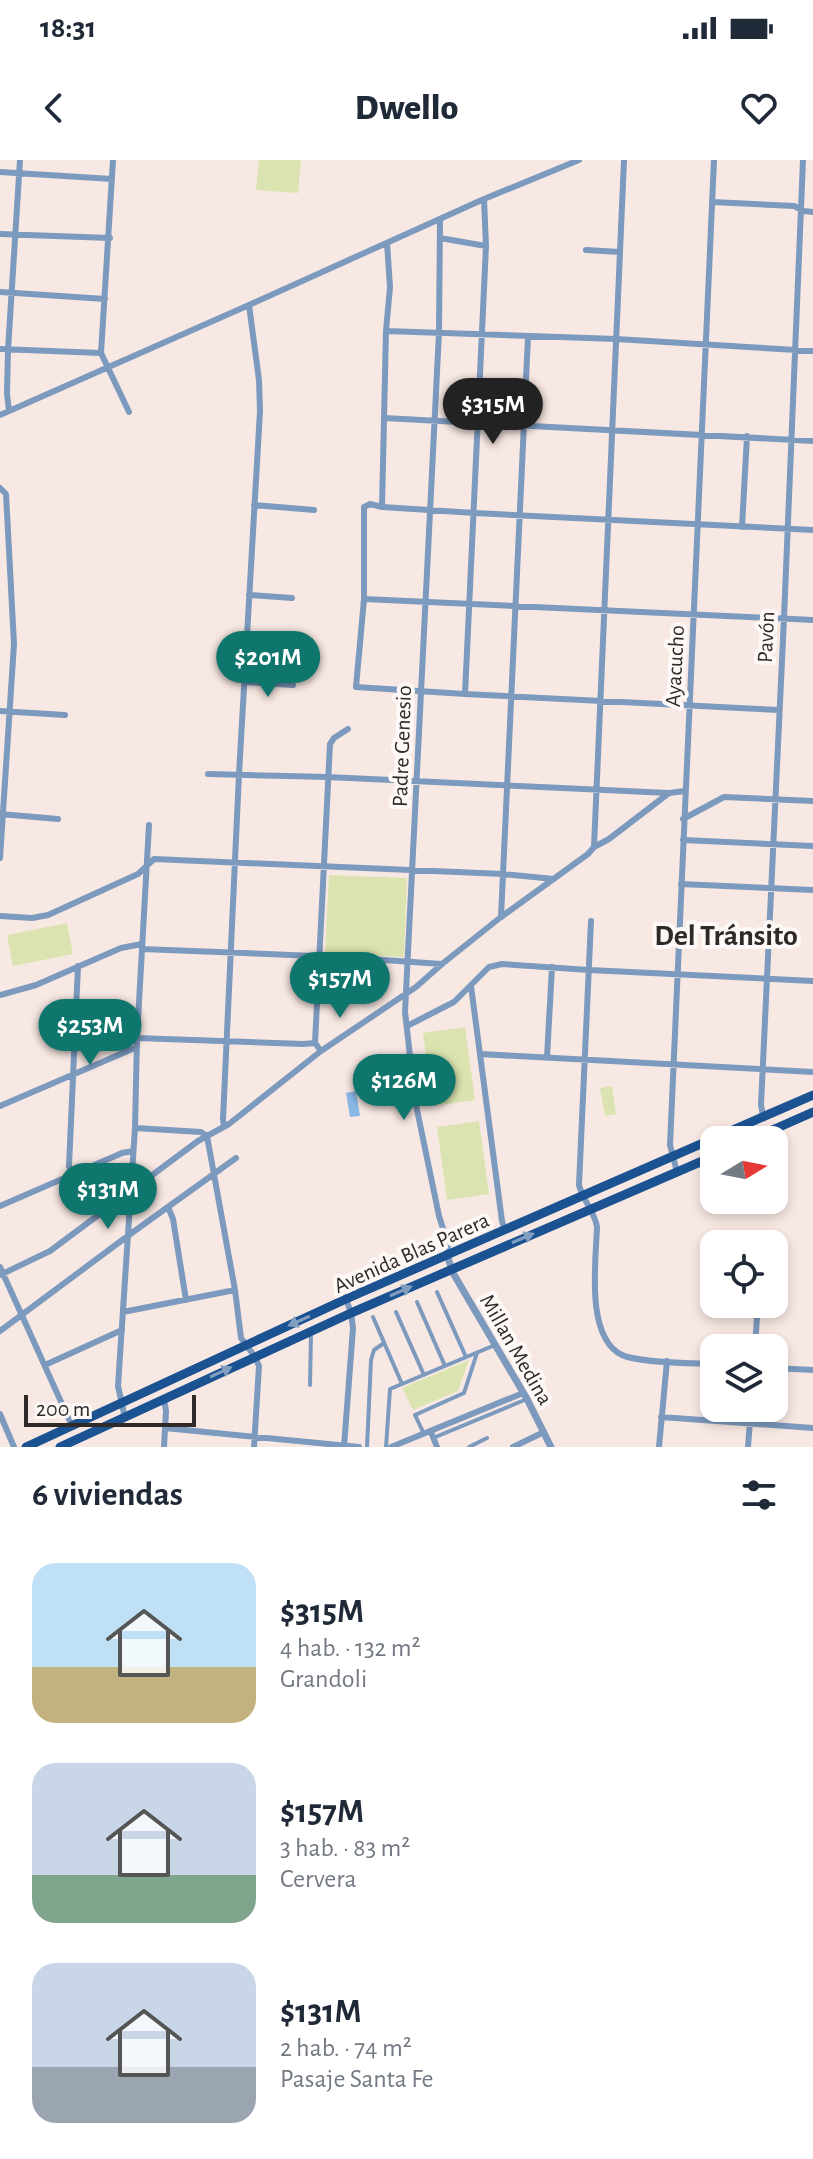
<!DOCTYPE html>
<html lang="es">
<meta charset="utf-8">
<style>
body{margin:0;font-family:"Alegreya Sans",sans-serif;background:#f6f6f7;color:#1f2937;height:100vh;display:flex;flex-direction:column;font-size:30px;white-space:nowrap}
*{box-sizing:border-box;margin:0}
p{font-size:26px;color:#747a83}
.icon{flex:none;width:44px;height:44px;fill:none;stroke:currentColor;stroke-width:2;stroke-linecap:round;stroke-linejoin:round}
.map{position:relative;height:1287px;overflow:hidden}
.sheet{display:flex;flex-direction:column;background:#fff;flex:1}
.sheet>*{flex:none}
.needle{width:52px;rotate:80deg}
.buttons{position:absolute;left:700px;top:966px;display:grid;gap:16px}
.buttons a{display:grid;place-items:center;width:88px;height:88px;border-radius:16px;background:#fff;box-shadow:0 4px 12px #0003;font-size:40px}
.scale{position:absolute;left:24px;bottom:20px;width:172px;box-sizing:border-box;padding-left:8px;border:4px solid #2f2a28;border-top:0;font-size:22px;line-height:28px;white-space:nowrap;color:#2f2a28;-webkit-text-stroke:6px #fef8f6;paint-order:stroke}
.price{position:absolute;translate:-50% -68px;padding:0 18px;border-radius:28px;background:#0f766e;color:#fff;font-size:26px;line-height:52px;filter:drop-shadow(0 2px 4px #0008)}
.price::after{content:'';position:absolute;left:50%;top:48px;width:24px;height:18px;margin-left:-12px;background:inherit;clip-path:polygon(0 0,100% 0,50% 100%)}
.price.on{background:#222;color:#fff}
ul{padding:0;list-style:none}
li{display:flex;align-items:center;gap:24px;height:200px;padding:0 32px}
li span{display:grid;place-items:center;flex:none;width:224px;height:160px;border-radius:24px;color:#555}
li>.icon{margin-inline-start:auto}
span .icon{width:96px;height:96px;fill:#fffc;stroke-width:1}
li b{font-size:34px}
h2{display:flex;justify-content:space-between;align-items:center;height:96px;padding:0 32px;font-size:34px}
.status{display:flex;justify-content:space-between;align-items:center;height:56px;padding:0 40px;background:#fff;direction:ltr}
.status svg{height:22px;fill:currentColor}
header{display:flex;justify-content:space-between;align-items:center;height:104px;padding:0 32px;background:#fff;font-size:36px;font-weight:800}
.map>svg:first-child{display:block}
</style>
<div class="status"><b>18:31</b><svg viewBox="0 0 49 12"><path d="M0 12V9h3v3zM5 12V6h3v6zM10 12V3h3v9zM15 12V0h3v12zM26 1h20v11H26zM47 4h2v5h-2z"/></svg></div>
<header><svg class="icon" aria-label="back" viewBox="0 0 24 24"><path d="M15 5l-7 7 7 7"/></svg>Dwello<svg class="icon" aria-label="heart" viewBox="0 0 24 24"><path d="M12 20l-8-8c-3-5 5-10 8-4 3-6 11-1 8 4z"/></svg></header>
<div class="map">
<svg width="813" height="1287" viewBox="0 0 813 1287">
<rect width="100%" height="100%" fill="#f8e8e3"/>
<!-- green -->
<path fill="#dbe4b0" d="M259,0H301L298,33L256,30Z
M329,715L407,718L404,797L325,793Z
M67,763L73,794L13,806L7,775Z
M465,867L475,940L433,946L423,873Z
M612,926L616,954L605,956L600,928Z
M479,961L489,1034L447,1040L437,967Z
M469,1200L458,1231L413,1250L402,1228Z"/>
<!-- water -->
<path fill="#8bb7e5" d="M356,931L360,956L350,957L346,933Z"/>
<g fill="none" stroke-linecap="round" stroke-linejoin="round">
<!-- pedestrian -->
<path stroke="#7c99be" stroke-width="4" d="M437,1132L466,1197
M417,1142L445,1206
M396,1152L424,1215
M373,1157L402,1224
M310,1225L311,1174
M424,1274L415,1255L464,1233L477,1193
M433,1278L527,1239
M367,1287L371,1200L374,1190L384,1183
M386,1287L390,1229L495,1185
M469,1287L487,1278"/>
<!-- minor -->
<path stroke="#7c99be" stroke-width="6" d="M113,0L101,193L129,252
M0,12L112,19
M713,42L794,46L804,51L813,52
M440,59L439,172L405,852L415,940L439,1056L448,1084L447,1094
M0,74L110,78
M440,78L486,86
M586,90L620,92
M0,132L105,139
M386,171L616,179L813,191
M0,189L101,193
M9,251L7,234L8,190L20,0
M0,255L249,145L484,39L579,0
M384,258L813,281
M0,328L6,334L14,484L0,698
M254,345L314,350
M382,347L386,171L390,127L387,83
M742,367L747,276
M249,435L292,438
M364,439L813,460
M244,522L293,525
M465,534L486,86L484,39
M779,550L465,534L356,527L364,439V347L370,344L382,347L475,353L813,370
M0,551L65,555
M208,614L327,617L669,633
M0,654L58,659
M683,659L724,637L813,641
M683,680L813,686
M594,687L624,0
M681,724L813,730
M0,756L32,758L48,755L138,714L154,699L503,714L554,719
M501,757L528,177
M591,761L579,1025C583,1041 595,1052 597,1067C596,1100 585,1177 622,1195C639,1203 693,1203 714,1204
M142,789L340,797L442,804
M471,826L502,1061L505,1070
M0,835L36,825L121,788L142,784
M407,866L454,842L489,807L502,804L589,810L813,821
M137,878L303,884L315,883
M321,891L315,883L330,584L334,578L348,569
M480,894L813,912
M547,897L552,807
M0,946L137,887
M763,956L761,945L784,458L803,0
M224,967L223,959L239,614L260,251L259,220L249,145
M135,968L201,972L207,976L235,1130L241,1178L255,1197L259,1206L254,1287
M677,1012L670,985L714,0
M72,1015L69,1006L78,806
M0,1046L122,993L133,991
M168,1047L173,1059L186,1140
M0,1107L72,1266
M0,1115L50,1091L198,981L229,964L321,891L416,827L442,804L501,757L588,694L594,687L609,679L669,633L685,631
M123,1152L235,1130
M0,1171L129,1075L236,998
M755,1188L757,1157
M45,1205L122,1170
M774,1208L813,1210
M0,1254L14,1287
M661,1257L813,1268
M125,1258L118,1226L135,968L137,878L149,665
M165,1268L359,1287
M431,1272L437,1287
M164,1287L166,1251L164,1239
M344,1287L353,1168L351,1153L346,1139
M391,1287L523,1233
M513,1287L544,1272
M659,1287L667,1201
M748,1287L751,1248"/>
<!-- tertiary -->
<path stroke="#7c99be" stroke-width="7" d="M447,1095L453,1113L527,1239L551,1287"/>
<!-- primary -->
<path stroke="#1a5292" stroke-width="9" d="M750,980L813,952
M26,1287L346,1139L813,935
M60,1287L351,1153L714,996"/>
</g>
<!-- one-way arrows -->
<defs><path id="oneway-solid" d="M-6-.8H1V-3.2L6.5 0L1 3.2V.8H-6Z" transform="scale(2)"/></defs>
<g fill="#819dbf">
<use href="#oneway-solid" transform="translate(523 1078) rotate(-23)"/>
<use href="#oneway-solid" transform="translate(401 1131) rotate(-24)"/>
<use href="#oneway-solid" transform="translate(299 1161) rotate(156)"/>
<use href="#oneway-solid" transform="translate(221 1212) rotate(-25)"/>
</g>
<g text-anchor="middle" stroke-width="8" stroke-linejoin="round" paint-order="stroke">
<!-- street labels -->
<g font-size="22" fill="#2f2a28" stroke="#fef8f6">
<text transform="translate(765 477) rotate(-87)" y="8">Pavón</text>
<text transform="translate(674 506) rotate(-87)" y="8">Ayacucho</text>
<text transform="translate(401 586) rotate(-88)" y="8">Padre Genesio</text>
<text transform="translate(411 1092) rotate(-24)" y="8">Avenida Blas Parera</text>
<text transform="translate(517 1189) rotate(60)" y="8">Millan Medina</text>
</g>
<!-- district labels -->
<g font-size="30" font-weight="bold" fill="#2f2a28" stroke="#fef8f6">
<text x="726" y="785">Del Tránsito</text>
</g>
</g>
</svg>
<div class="buttons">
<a><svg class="needle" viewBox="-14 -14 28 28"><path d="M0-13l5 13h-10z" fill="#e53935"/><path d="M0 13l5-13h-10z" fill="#747a83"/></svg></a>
<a><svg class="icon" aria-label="locate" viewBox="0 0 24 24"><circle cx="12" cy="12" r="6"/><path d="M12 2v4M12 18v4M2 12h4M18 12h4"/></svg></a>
<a><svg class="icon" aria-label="layers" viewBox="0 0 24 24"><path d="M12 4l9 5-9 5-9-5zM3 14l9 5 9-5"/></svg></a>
</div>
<div class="scale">200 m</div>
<b class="price on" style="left:493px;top:286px">$315M</b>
<b class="price" style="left:268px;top:539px">$201M</b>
<b class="price" style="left:340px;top:860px">$157M</b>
<b class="price" style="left:90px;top:907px">$253M</b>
<b class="price" style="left:404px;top:962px">$126M</b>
<b class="price" style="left:108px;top:1071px">$131M</b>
</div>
<section class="sheet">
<h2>6 viviendas<svg class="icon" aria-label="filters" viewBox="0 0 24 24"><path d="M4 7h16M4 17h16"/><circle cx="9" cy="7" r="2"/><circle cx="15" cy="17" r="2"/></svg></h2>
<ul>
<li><span style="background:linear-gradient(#bfe0f5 65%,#c2b280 0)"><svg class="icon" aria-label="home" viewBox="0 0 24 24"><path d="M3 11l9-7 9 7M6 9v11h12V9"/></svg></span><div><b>$315M</b><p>4 hab. · 132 m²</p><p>Grandoli</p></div></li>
<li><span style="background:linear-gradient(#c9d6e8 70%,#7fa58c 0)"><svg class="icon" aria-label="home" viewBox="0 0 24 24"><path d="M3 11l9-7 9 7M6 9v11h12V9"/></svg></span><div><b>$157M</b><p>3 hab. · 83 m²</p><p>Cervera</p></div></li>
<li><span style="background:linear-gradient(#c9d6e8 65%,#9aa5b1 0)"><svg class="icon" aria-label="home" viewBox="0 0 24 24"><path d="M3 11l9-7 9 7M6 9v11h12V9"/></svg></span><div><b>$131M</b><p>2 hab. · 74 m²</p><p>Pasaje Santa Fe</p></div></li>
</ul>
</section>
